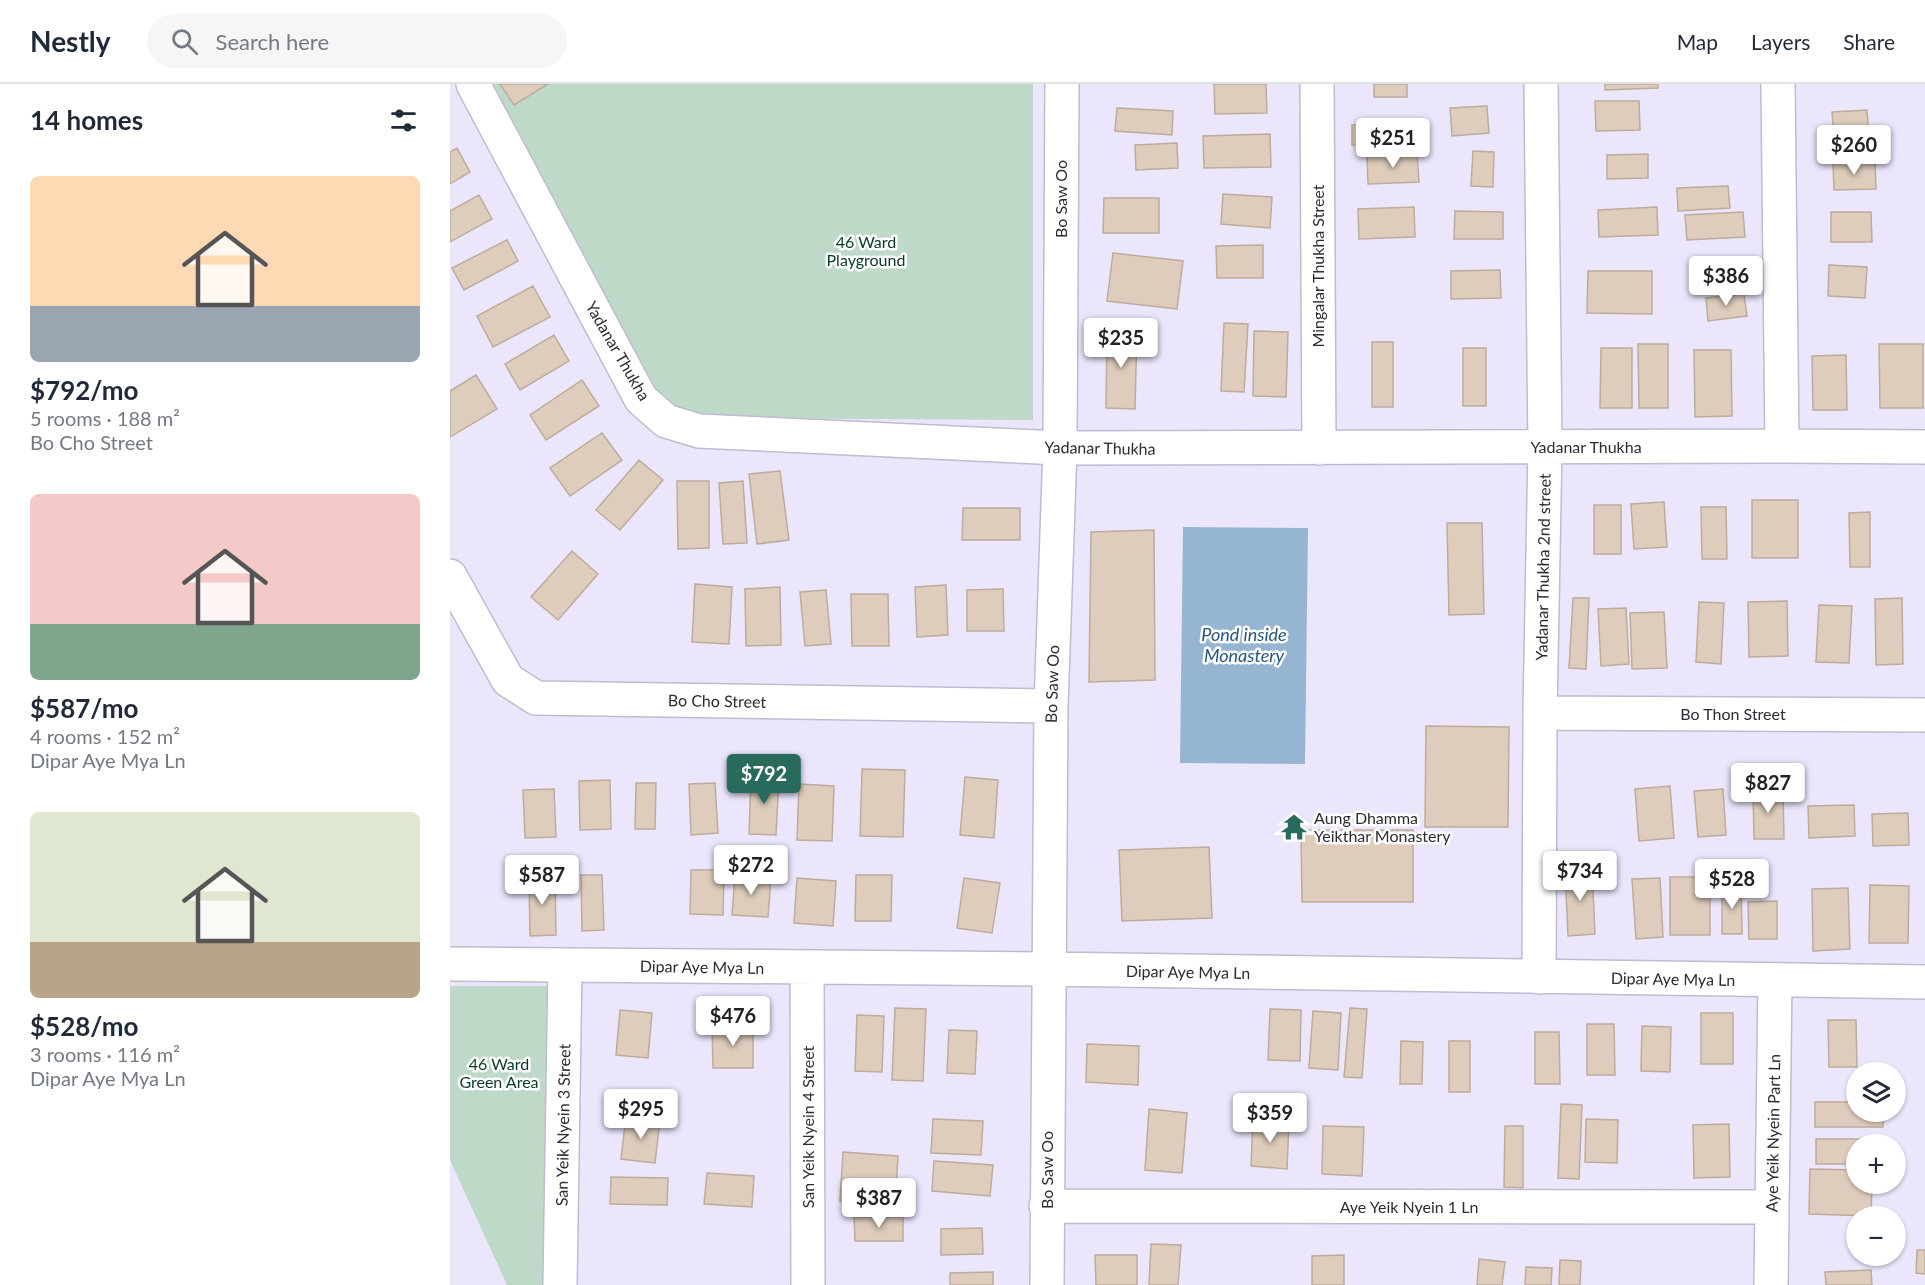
<!DOCTYPE html>
<meta charset="utf-8">
<style>
body{margin:0;font-family:Lato,sans-serif;background:#f6f6f7;color:#1f2937;height:100vh;display:flex;flex-direction:column;font-size:22px;white-space:nowrap}
*{box-sizing:border-box;margin:0}
p{font-size:20px;color:#747a83}
.icon{flex:none;width:33px;height:33px;fill:none;stroke:currentColor;stroke-width:2;stroke-linecap:round;stroke-linejoin:round}
.map{position:relative;flex:1;overflow:hidden}
.details{display:flex;flex-direction:column;background:#fff;width:450px}
.details>*{flex:none}
.buttons{position:absolute;left:1396px;top:978px;display:grid;gap:12px}
.buttons a{display:grid;place-items:center;width:60px;height:60px;border-radius:50%;background:#fff;box-shadow:0 2px 4px #0004;font-size:30px}
.price{position:absolute;translate:-50% -51px;padding:0 14px;border-radius:6px;background:#fff;color:#222;font-size:20px;line-height:39px;filter:drop-shadow(0 2px 3px #0008)}
.price::after{content:'';position:absolute;left:50%;top:36px;width:18px;height:14px;margin-left:-9px;background:inherit;clip-path:polygon(0 0,100% 0,50% 100%)}
.price.selected{background:#286a5b;color:#fff}
ul{padding:0;list-style:none}
li{display:grid;align-content:center;gap:12px;height:318px;padding:0 30px}
li span{display:grid;place-items:center;height:186px;border-radius:9px;color:#555}
li>.icon{margin-inline-start:auto}
span .icon{width:108px;height:108px;fill:#fffc;stroke-width:1}
li b{font-size:26px}
h2{display:flex;justify-content:space-between;align-items:center;height:72px;padding:0 30px;font-size:26px}
header{display:flex;align-items:center;gap:36px;box-sizing:border-box;height:84px;padding:0 30px;background:#fff;border-bottom:2px solid #e0e1e3}
header strong{font-size:28px}
nav{display:flex;gap:33px;margin-inline-start:auto;font-size:21px}
.search{width:420px;height:54px;background:#f6f6f7;display:flex;align-items:center;gap:15px;box-sizing:border-box;padding:0 21px;border-radius:33px;color:#747a83;font-size:22px}
main{display:flex;flex:1;min-height:0}
.map>svg:first-child{display:block}
</style>
<header>
<strong>Nestly</strong>
<div class="search"><svg class="icon" aria-label="search" viewBox="0 0 24 24"><circle cx="10" cy="10" r="6"/><path d="M15 15l6 6"/></svg>Search here</div>
<nav><a>Map</a><a>Layers</a><a>Share</a></nav>
</header>
<main>
<section class="details">
<h2>14 homes<svg class="icon" aria-label="filters" viewBox="0 0 24 24"><path d="M4 7h16M4 17h16"/><circle cx="9" cy="7" r="2"/><circle cx="15" cy="17" r="2"/></svg></h2>
<ul>
<li><span style="background:linear-gradient(#ffd9b3 70%,#9aa5b1 0)"><svg class="icon" aria-label="home" viewBox="0 0 24 24"><path d="M3 11l9-7 9 7M6 9v11h12V9"/></svg></span><div><b>$792/mo</b><p>5 rooms · 188 m²</p><p>Bo Cho Street</p></div></li>
<li><span style="background:linear-gradient(#f6c9c9 70%,#7fa58c 0)"><svg class="icon" aria-label="home" viewBox="0 0 24 24"><path d="M3 11l9-7 9 7M6 9v11h12V9"/></svg></span><div><b>$587/mo</b><p>4 rooms · 152 m²</p><p>Dipar Aye Mya Ln</p></div></li>
<li><span style="background:linear-gradient(#dfe7d0 70%,#b9a48a 0)"><svg class="icon" aria-label="home" viewBox="0 0 24 24"><path d="M3 11l9-7 9 7M6 9v11h12V9"/></svg></span><div><b>$528/mo</b><p>3 rooms · 116 m²</p><p>Dipar Aye Mya Ln</p></div></li>
</ul>
</section>
<div class="map">
<svg width="1475" height="1201" viewBox="0 0 1475 1201">
<rect width="100%" height="100%" fill="#ebe6fc"/>
<!-- green -->
<path fill="#bfd9c8" d="M36,0H583V336L250,334L222,325L200,309Z
M0,902H99L94,1201H57L0,1076Z"/>
<!-- water -->
<path fill="#96b5d3" d="M733,443L858,444L855,680L730,679Z"/>
<!-- building -->
<path fill="#decdbc" stroke="#bdac9c" stroke-width="1.5" d="M50,0H98L64,21Z
M764,0H816L817,29L765,30Z
M924,0H957V13H924Z
M1155,0H1208V4L1155,6Z
M1145,17H1189L1190,46L1146,47Z
M1037,22L1039,49L1002,52L1000,24Z
M667,24L723,27L722,51L665,47Z
M1417,26L1420,68L1385,70L1382,28Z
M902,41H948L947,62L902,61Z
M820,50L821,83L754,84L753,52Z
M727,59L728,84L686,86L685,61Z
M7,64L20,88L0,100V68Z
M1023,67L1044,68L1043,103L1021,102Z
M967,69L969,98L918,100L917,71Z
M1198,70V94L1157,95V71Z
M1425,77L1426,105L1384,106L1383,78Z
M1278,102L1280,124L1228,127L1227,104Z
M773,110L822,113L820,144L771,140Z
M29,111L42,135L0,158V127Z
M654,114H709V149H653Z
M964,123L965,153L909,155L908,125Z
M1207,123L1208,151L1149,153L1148,126Z
M1005,127L1053,128V155H1004Z
M1293,128L1295,153L1237,156L1235,131Z
M1381,128H1421L1422,158H1381Z
M57,156L68,177L14,206L2,184Z
M813,161V194H767L766,162Z
M663,169L733,177L727,225L657,217Z
M1379,181L1417,183L1415,214L1378,212Z
M1050,186L1051,214L1001,215V187Z
M1138,187H1202V230L1137,229Z
M83,202L100,233L43,263L27,232Z
M1294,210L1297,232L1258,237L1256,214Z
M774,239L798,240L794,308L771,307Z
M657,245H687L685,325L656,324Z
M804,247L838,248L836,313L803,312Z
M104,251L119,277L70,306L55,280Z
M922,258H943V323H922Z
M1188,260H1218V324H1189Z
M1429,260H1473V324H1430Z
M1013,264H1036V322H1013Z
M1151,264H1182V324H1150Z
M1244,266H1281L1282,332L1245,333Z
M1396,271L1397,326H1363L1362,272Z
M26,291L47,325L0,353V307Z
M132,296L149,322L96,356L80,331Z
M152,349L172,376L120,412L100,384Z
M189,376L213,396L170,446L146,426Z
M330,387L339,456L307,460L299,390Z
M227,397H259V464L228,465Z
M293,397L297,459L273,460L269,399Z
M1302,416H1348V474H1302Z
M1214,418L1217,463L1184,465L1181,420Z
M1144,421H1171V470H1144Z
M1251,423H1276L1277,475H1252Z
M513,424H570V456H512Z
M1420,428V483H1400L1399,429Z
M997,439H1032L1034,530L999,531Z
M704,446L705,596L639,598L641,448Z
M122,467L148,490L108,536L81,513Z
M245,500L282,503L279,560L242,558Z
M496,501L498,551L467,553L465,503Z
M330,503L331,561L296,562L295,505Z
M553,505L554,547H517V506Z
M376,506L381,560L355,562L350,508Z
M401,510H438L439,562H402Z
M1123,514H1139L1136,585L1119,584Z
M1452,514L1453,580L1426,581L1425,515Z
M1337,517L1338,572L1299,573L1298,518Z
M1249,518L1274,519L1271,580L1246,578Z
M1369,521L1402,522L1399,579L1366,578Z
M1176,524L1179,580L1151,582L1148,525Z
M1214,528L1217,584L1182,585L1180,529Z
M976,642L1059,643L1058,743H975Z
M412,685L455,686L453,753L410,752Z
M301,692L329,693L326,751L299,750Z
M515,693L548,696L544,754L510,751Z
M160,696L161,745L130,746L129,697Z
M186,699H206L205,745H185Z
M265,699L268,749L241,751L239,700Z
M349,700L384,702L382,757L347,756Z
M1220,702L1224,754L1189,757L1185,705Z
M1303,704H1333L1334,755H1304Z
M104,705L106,753L75,754L73,706Z
M1273,705L1276,751L1248,753L1244,707Z
M1404,721L1405,752L1359,754L1358,722Z
M1458,729L1459,761L1423,762L1422,730Z
M851,746H963V818H852Z
M759,763L762,834L672,837L669,766Z
M1142,784L1145,850L1118,852L1115,786Z
M241,786H274L273,831L240,830Z
M131,791H152L154,846L132,847Z
M285,791L321,793L318,833L282,831Z
M406,791H442L441,837H405Z
M79,792H105L106,851L80,852Z
M1220,793H1260V851H1220Z
M347,794L386,797L383,842L344,839Z
M514,794L550,799L542,849L507,844Z
M1210,794L1213,853L1186,855L1182,795Z
M1420,801L1459,802L1458,859H1419Z
M1272,802H1291L1292,850H1272Z
M1398,804L1400,865L1363,867L1362,805Z
M1327,817V855H1299L1298,818Z
M445,924L476,925L473,997L442,996Z
M900,924L917,925L912,994L894,993Z
M820,925L851,926L850,977L818,976Z
M170,926L202,929L198,974L166,971Z
M863,927L891,929L888,986L859,984Z
M1251,929H1283V980H1251Z
M407,931L434,932L432,988L405,987Z
M1378,936H1406L1407,983H1379Z
M1137,940H1164L1165,991H1137Z
M303,941V984H263L262,942Z
M1192,942L1221,943L1220,988L1191,987Z
M499,946L527,947L525,990L497,989Z
M1085,948H1109L1110,1000H1085Z
M951,957L973,958L972,1000H950Z
M999,957H1020V1008H999Z
M637,960L689,962L688,1001L636,998Z
M1365,1018H1407V1028H1433V1043H1365Z
M1111,1020L1132,1021L1129,1095L1108,1094Z
M699,1025L737,1029L732,1089L695,1086Z
M176,1032L210,1036L205,1079L171,1075Z
M483,1035L533,1037L531,1071L481,1069Z
M1136,1035L1168,1036L1167,1079L1135,1078Z
M803,1036L839,1038L837,1085L801,1082Z
M1279,1040L1280,1093L1244,1094L1243,1041Z
M873,1042L914,1043L912,1092L872,1090Z
M1055,1042H1073V1104L1054,1103Z
M1366,1055H1422L1421,1060H1407V1080H1366Z
M393,1068L448,1072L445,1121L390,1117Z
M484,1077L543,1081L540,1112L482,1107Z
M1360,1085L1407,1086V1100H1422L1421,1132L1359,1130Z
M257,1089L304,1092L302,1123L254,1120Z
M161,1093L218,1094L217,1121L160,1120Z
M404,1133H453V1157H405Z
M532,1144L533,1170L491,1171V1145Z
M701,1160L731,1161L728,1201H699Z
M1467,1166H1475V1190L1466,1189Z
M645,1171H687V1201H646Z
M894,1171V1201H862V1172Z
M1029,1175L1055,1178L1052,1201H1027Z
M1110,1176L1131,1177L1130,1201H1109Z
M1076,1183L1102,1184L1101,1201H1075Z
M1421,1186L1422,1201H1376L1375,1188Z
M543,1188V1201H500V1189Z"/>
<g fill="none" stroke-linecap="round" stroke-linejoin="round">
<!-- minor casing -->
<g stroke="#bfbbd0" stroke-width="36">
<path id="minor" d="M23,0L191,315L216,337L249,347L610,364L1332,362L1475,363
M867,0L869,364
M1328,0L1332,362
M0,492L58,596L86,614L601,622
M1090,629L1475,631
M0,880L598,885L1475,898
M357,884L358,1201
M1089,893L1090,629L1095,363L1091,0
M596,1122L1321,1123
M110,1201L115,882
M597,1201L601,622L610,364L612,0
M1321,1201L1325,896"/>
</g>
<!-- minor -->
<use href="#minor" stroke="#fff" stroke-width="33"/>
</g>
<!-- icons -->
<defs>
<g id="temple-bare" transform="scale(2.07)"><path d="M0-6L5-2H3V0L6.5 2.5H4V6H1.5V3h-3V6H-4V2.5H-6.5L-3 0V-2H-5Z" fill="#286a5b" stroke="#fff" stroke-width="2.5" paint-order="stroke"/></g>
</defs>
<g fill-rule="evenodd">
<use href="#temple-bare" x="844" y="743"/>
</g>
<g text-anchor="middle" stroke-width="5" stroke-linejoin="round" paint-order="stroke">
<!-- street labels -->
<g font-size="16" fill="#2d2b33" stroke="#fff">
<text transform="translate(611 115) rotate(-90)" y="6">Bo Saw Oo</text>
<text transform="translate(868 182) rotate(-90)" y="6">Mingalar Thukha Street</text>
<text transform="translate(168 267) rotate(60)" y="6">Yadanar Thukha</text>
<text x="1136" y="369">Yadanar Thukha</text>
<text transform="translate(650 364) rotate(1)" y="6">Yadanar Thukha</text>
<text transform="translate(1093 483) rotate(-89)" y="6">Yadanar Thukha 2nd street</text>
<text transform="translate(602 600) rotate(-88)" y="6">Bo Saw Oo</text>
<text transform="translate(267 617) rotate(1)" y="6">Bo Cho Street</text>
<text x="1283" y="636">Bo Thon Street</text>
<text transform="translate(252 883) rotate(1)" y="6">Dipar Aye Mya Ln</text>
<text transform="translate(738 888) rotate(1)" y="6">Dipar Aye Mya Ln</text>
<text transform="translate(1223 895) rotate(1)" y="6">Dipar Aye Mya Ln</text>
<text transform="translate(113 1041) rotate(-89)" y="6">San Yeik Nyein 3 Street</text>
<text transform="translate(358 1043) rotate(-90)" y="6">San Yeik Nyein 4 Street</text>
<text transform="translate(1323 1049) rotate(-89)" y="6">Aye Yeik Nyein Part Ln</text>
<text transform="translate(597 1086) rotate(-90)" y="6">Bo Saw Oo</text>
<text x="959" y="1129">Aye Yeik Nyein 1 Ln</text>
</g>
<!-- park labels -->
<g font-size="16" fill="#073a22" stroke="#fff">
<text x="416" y="164">46 Ward<tspan x="416" dy="18">Playground</tspan></text>
<text x="49" y="986">46 Ward<tspan x="49" dy="18">Green Area</tspan></text>
</g>
<!-- poi labels -->
<g font-size="16" fill="#2d2b33" stroke="#fff" text-anchor="start">
<text x="864" y="740">Aung Dhamma<tspan x="864" dy="18">Yeikthar Monastery</tspan></text>
</g>
<!-- water labels -->
<g font-size="18" font-style="italic" fill="#27567f" stroke="#fff">
<text x="794" y="557">Pond inside<tspan x="794" dy="21">Monastery</tspan></text>
</g>
</g>
</svg>
<div class="buttons">
<a><svg class="icon" aria-label="layers" viewBox="0 0 24 24"><path d="M12 4l9 5-9 5-9-5zM3 14l9 5 9-5"/></svg></a>
<a>+</a>
<a>−</a>
</div>
<b class="price" style="left:943px;top:85px">$251</b>
<b class="price" style="left:1404px;top:92px">$260</b>
<b class="price" style="left:1276px;top:223px">$386</b>
<b class="price" style="left:671px;top:285px">$235</b>
<b class="price selected" style="left:314px;top:721px">$792</b>
<b class="price" style="left:1318px;top:730px">$827</b>
<b class="price" style="left:301px;top:812px">$272</b>
<b class="price" style="left:1130px;top:818px">$734</b>
<b class="price" style="left:92px;top:822px">$587</b>
<b class="price" style="left:1282px;top:826px">$528</b>
<b class="price" style="left:283px;top:963px">$476</b>
<b class="price" style="left:191px;top:1056px">$295</b>
<b class="price" style="left:820px;top:1060px">$359</b>
<b class="price" style="left:429px;top:1145px">$387</b>
</div>
</main>
